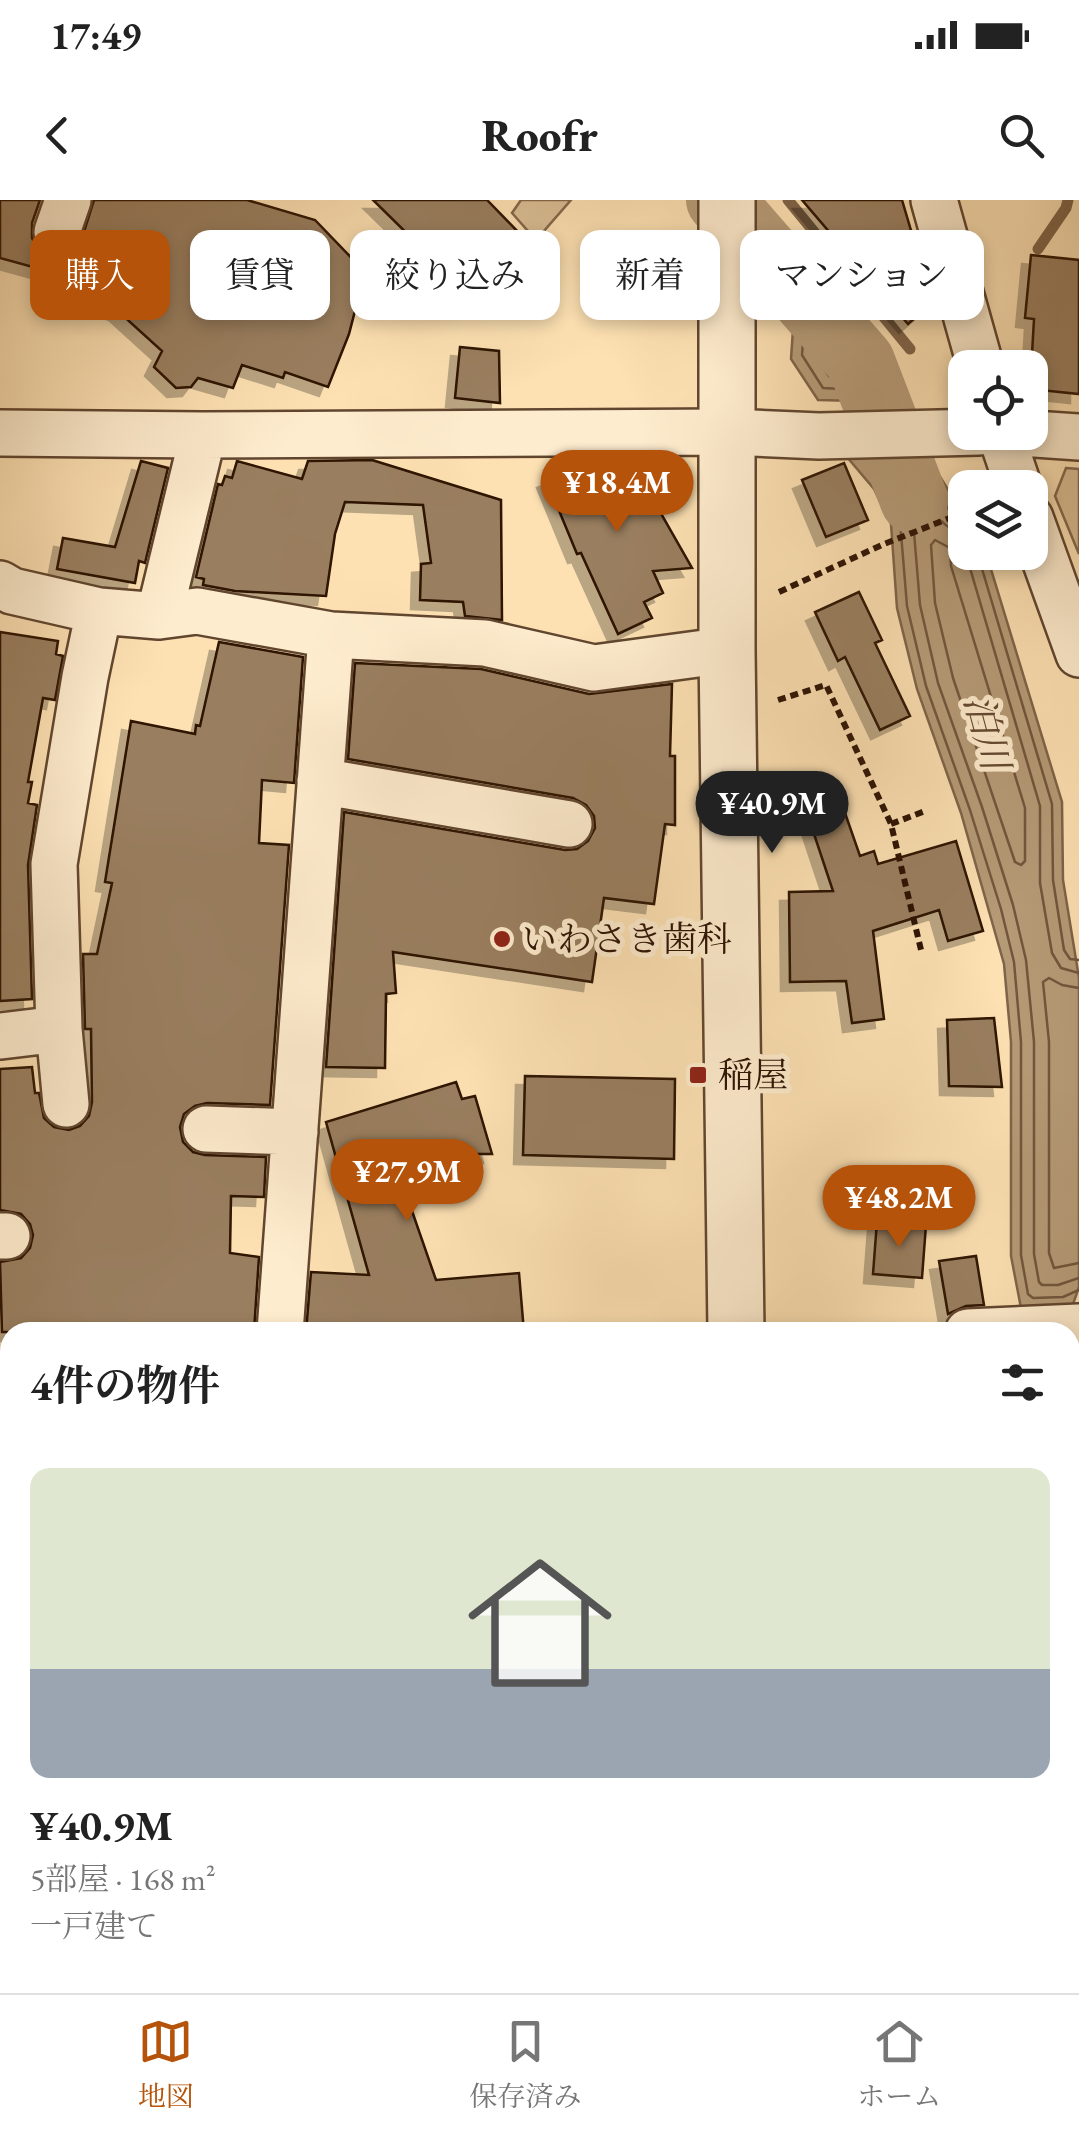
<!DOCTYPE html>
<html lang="ja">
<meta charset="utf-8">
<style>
body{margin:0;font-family:"EB Garamond","Noto Serif JP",serif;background:#f6f6f6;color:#222;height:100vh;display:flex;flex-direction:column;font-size:38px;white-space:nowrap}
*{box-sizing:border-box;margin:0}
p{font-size:32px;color:#767676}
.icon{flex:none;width:55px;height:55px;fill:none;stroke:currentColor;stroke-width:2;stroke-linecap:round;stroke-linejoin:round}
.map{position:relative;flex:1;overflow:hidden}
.panel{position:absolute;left:0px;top:1122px;width:1080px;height:672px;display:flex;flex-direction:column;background:#fff;border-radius:30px 30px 0 0;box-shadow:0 5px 15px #0003}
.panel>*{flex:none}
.top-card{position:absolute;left:30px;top:30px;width:1020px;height:90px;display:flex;gap:20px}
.tools{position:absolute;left:948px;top:150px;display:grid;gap:20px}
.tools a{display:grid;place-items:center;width:100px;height:100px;border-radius:20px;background:#fff;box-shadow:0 5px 15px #0003;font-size:50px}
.price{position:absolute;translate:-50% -85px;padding:0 22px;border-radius:35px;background:#b45309;color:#fff;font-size:32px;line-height:65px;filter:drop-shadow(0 2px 5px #0008)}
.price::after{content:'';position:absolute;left:50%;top:60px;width:30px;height:22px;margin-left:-15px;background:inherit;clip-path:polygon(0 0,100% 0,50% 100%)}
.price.active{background:#222;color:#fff}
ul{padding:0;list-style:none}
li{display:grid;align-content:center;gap:20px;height:530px;padding:0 30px}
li+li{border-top:2px solid #e0e0e0}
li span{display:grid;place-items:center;height:310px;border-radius:20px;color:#555}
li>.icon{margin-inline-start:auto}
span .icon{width:180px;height:180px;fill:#fffc;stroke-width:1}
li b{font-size:42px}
h2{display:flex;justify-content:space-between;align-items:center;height:120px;padding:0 30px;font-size:42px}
.tag{padding:0 35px;border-radius:20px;background:#fff;box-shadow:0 5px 15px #0003;font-size:35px;line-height:90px}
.tag.active{background:#b45309;color:#fff}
.status{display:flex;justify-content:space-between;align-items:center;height:70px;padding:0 50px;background:#fff;direction:ltr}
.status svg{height:28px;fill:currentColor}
header{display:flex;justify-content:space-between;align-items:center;height:130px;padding:0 30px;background:#fff;font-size:45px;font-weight:800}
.tabs{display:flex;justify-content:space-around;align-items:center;height:140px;border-top:2px solid #e0e0e0;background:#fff;font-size:28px;color:#767676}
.tabs a{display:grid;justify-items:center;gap:5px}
.tabs .active{color:#b45309}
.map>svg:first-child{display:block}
</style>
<div class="status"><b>17:49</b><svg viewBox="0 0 49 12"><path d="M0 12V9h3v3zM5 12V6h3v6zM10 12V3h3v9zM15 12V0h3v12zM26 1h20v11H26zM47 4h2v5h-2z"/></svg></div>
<header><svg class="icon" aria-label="back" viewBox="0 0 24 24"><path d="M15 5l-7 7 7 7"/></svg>Roofr<svg class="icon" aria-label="search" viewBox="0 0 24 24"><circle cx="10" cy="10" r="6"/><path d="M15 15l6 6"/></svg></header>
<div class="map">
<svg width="1079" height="1793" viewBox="0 0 1079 1793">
<defs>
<filter id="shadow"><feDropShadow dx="-9" dy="9" stdDeviation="0" flood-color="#0004"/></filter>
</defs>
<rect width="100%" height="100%" fill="#fde1b3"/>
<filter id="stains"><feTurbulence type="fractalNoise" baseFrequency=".002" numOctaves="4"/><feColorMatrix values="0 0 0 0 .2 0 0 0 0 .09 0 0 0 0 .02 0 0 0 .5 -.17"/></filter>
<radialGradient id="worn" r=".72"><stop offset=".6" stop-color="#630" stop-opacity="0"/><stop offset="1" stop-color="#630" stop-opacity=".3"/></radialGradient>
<!-- green -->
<path fill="#dabe95" stroke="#84684c" stroke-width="2.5" d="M521,0H571L536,40L512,13Z
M1066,268L1079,269V354L1055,296Z
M0,1601L10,1602V1772L0,1753Z
M17,1785H643V1793H21Z"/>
<!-- water -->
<path fill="#b69b77" stroke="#7f6449" stroke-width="2.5" d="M798,56L884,163L901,202L818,200L791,159Z
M841,250L926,254L965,317V352L986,353L1062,602L1063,680L1079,778V1087L1072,1107L1021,1108L1011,1056V842L1004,764L961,613L917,489L897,408L891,324L874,289Z"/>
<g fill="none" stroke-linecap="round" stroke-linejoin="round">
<!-- shore -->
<path stroke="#72563d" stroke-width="2.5" d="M807,91L814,92L875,167L883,185L881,191L823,188L802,155Z
M822,123L862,171L860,178L829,176L814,153L816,127Z
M965,320L953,316L920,264H870L900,321L907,406L926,486L970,610L1001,709L1014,762L1021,842V1055L1028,1094L1033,1098L1063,1097L1079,1090
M965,333C938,331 927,298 913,277H897L896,282L913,320L920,405L938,483L982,607L1013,705L1026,760L1034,842V1054L1039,1082L1042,1085H1058L1079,1078
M935,340L950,348L951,366L1025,608V661L1021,665L1015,662L953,478L935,403L931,345Z
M965,351L1040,606V683L1052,753L1061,768L1079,773
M977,352L1052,604L1053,680L1064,750L1070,759L1079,760
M1079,788L1062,785L1049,778L1043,782L1049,842V1053L1054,1068L1079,1063"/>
<!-- stream -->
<path stroke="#7f6449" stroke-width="11" d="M788,0L910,149
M1038,49L1066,8L1068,0"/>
<!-- river -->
<path stroke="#b69b77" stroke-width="68" d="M720,0L861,162L914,300
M922,1793L925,1785"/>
</g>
<!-- building -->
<path fill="#997e5f" stroke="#2d1203" stroke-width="2.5" filter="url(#shadow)" d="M0,0H40L32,23V38L37,48L48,56L61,58L73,52L81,41L94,0H247L315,20L365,72L349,134L328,187L285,172L283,178L242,165L233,188L198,178L191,187L176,188L154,167L162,151L118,111L50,89L55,73L0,58Z
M373,0H487L524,38L484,78L452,43L434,60Z
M802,0H902L928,88L935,100L908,124Z
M1031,55L1079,60V194L1030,189L1034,119L1025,118Z
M460,147L499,151L500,203L455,198Z
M594,259H610L613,264L630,259L692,368L653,371L663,393L644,402L652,418L618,434L581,353L577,354L546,279Z
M372,260L501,300L502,420L465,416L463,402L420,400L421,364L431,363L423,305L345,302L335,334L326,396L235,391L203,385L204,379L196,377L218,284L222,285L225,276L232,278L237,261L302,279L308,261Z
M141,261L168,268L145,363L139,361L135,383L57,369L63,338L115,347Z
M844,263L868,320L826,337L802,280Z
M859,392L882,440L875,443L910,516L880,530L845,457L838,461L815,412Z
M0,432L58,441L56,454L63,456L55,500L43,498L28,582H32L28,603L37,605L28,665L32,799L0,801Z
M219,442L303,457L294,583L262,580L259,643L289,645L270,905L207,903L195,906L184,914L180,927L183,942L193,952L205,955L266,957L264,997L231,996L230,1053L259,1057L254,1131L197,1124L196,1132H133L51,1126L50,1132H2L0,1062L21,1058L30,1048L33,1035L30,1024L21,1014L0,1010V869L32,867L35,893H39L44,918L54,927L69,930L80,926L89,916L92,902L91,829H85L83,754H97L112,683L105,682L131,521L195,534L196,525L200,526Z
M355,463L481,469L589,494L672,484L670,556H675V625L665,624L654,704L604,698L592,782L393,752L396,793L386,794L385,868L326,867L344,612L565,650L577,649L588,641L595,628L594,616L586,605L573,598L348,559Z
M845,613L860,656L874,651L878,664L956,641L983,731L948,741L939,710L873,731L884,819L852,823L846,781L790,782L789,692L833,691L811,625Z
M994,818L1002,887L949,886L947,820Z
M525,876L675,879L674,959L523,955Z
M456,882L462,899L475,896L492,954H472L475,968L404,988L436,1080L519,1073L524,1132H306L311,1072L369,1075L326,922Z
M877,1021L926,1025L922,1078L873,1074Z
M976,1056L984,1105L966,1106L948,1114L939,1061Z"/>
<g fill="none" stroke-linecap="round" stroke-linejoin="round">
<!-- minor casing -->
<g stroke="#61462f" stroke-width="50">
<path id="minor" d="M934,0L981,168
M57,32L68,0
M1000,232L1019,288
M1006,232L1079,237
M0,233L203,235L728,232L819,236L979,232
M1030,318L1079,454
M0,384L12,391L99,411L159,416L197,411L331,435L485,443L594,468L727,450
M159,416L203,235
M320,581L569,624
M59,829L66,904
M1,836L59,829L54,664L85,477L99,411
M206,929L295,932
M0,1036H7
M280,1132L331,435
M968,1132L1079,1127
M0,1193H10
M0,1566H10"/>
</g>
<!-- tertiary casing -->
<g stroke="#61462f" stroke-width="60">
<path id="tertiary" d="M727,0V450L736,1132
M730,1793V1785"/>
</g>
<!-- path -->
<path stroke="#2d1203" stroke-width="6" stroke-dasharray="8 5" stroke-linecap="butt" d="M779,392L884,344L965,312
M778,500L826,485L891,624L922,754
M891,624L925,611"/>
<!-- minor -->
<use href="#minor" stroke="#feecce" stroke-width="45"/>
<!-- tertiary -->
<use href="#tertiary" stroke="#feecce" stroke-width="55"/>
</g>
<!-- markers -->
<g fill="#8f2418" stroke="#feecce" stroke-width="4">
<circle cx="502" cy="739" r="10"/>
<rect x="688" y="865" width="20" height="20" rx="5"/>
</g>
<g text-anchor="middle" stroke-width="10" stroke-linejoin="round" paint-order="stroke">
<!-- poi labels -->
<g font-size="35" fill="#2d1203" stroke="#feecce" text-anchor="start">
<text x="522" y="751">いわさき歯科</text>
<text x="718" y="887">稲屋</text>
</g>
<!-- water labels -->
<g font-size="38" font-style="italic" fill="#644931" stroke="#feecce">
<text transform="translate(987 532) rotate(75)" y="13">泊川</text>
</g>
</g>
<rect width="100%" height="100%" filter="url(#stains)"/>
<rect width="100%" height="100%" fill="url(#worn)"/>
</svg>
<div class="tools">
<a><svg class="icon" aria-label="locate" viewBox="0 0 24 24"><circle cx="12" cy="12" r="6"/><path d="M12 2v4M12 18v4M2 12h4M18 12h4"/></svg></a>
<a><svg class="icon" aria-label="layers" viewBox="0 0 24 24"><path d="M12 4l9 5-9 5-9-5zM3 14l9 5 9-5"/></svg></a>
</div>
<b class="price" style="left:617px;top:335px">¥18.4M</b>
<b class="price active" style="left:772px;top:656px">¥40.9M</b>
<b class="price" style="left:407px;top:1024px">¥27.9M</b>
<b class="price" style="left:899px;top:1050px">¥48.2M</b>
<div class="top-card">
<a class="tag active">購入</a>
<a class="tag">賃貸</a>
<a class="tag">絞り込み</a>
<a class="tag">新着</a>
<a class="tag">マンション</a>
</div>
<section class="panel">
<h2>4件の物件<svg class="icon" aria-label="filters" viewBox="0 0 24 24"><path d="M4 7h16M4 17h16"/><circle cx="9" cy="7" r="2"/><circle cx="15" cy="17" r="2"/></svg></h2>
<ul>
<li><span style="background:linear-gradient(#dfe7d0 65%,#9aa5b1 0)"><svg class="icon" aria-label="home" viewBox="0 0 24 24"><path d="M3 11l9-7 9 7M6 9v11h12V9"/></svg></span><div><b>¥40.9M</b><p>5部屋 · 168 m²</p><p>一戸建て</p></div></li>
</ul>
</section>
</div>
<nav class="tabs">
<a class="active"><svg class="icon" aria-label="map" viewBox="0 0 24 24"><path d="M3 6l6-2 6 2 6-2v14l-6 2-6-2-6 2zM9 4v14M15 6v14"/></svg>地図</a>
<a><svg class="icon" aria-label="saved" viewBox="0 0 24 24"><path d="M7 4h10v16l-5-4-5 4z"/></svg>保存済み</a>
<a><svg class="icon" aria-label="home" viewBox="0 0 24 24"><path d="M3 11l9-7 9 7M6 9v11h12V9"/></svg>ホーム</a>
</nav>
